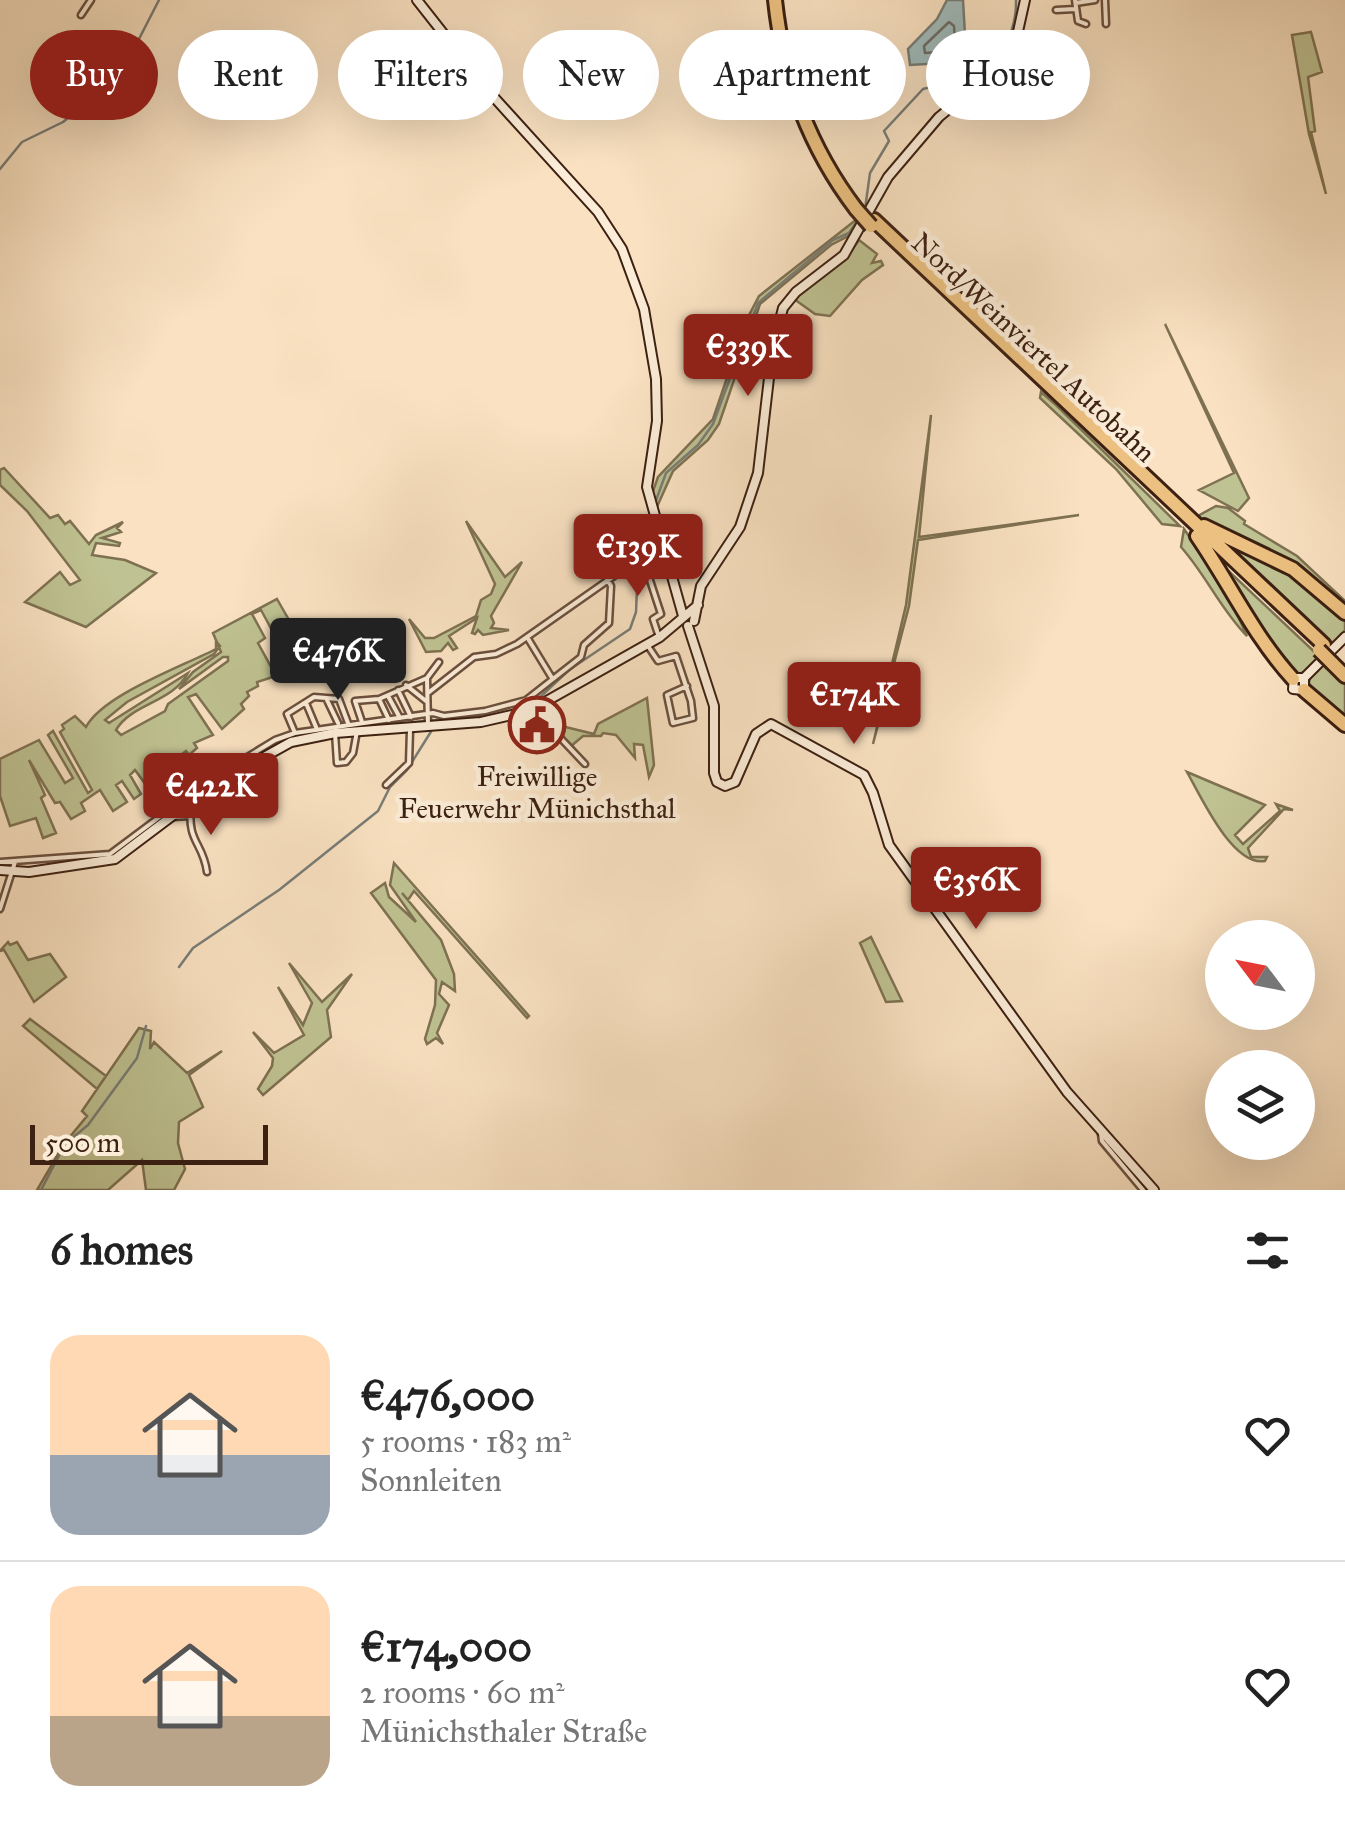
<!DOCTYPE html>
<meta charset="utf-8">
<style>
body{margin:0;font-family:"IM FELL Great Primer",serif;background:#f6f6f6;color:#222;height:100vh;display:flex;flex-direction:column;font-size:38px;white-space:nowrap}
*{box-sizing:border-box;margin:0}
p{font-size:32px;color:#767676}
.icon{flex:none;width:55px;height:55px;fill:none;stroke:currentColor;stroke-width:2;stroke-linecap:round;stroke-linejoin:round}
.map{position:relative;height:1190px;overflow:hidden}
.drawer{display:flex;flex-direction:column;background:#fff;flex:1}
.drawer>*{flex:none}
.guide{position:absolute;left:30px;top:30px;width:1285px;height:90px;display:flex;gap:20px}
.needle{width:65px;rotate:302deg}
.controls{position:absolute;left:1205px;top:920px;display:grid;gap:20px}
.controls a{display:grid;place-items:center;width:110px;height:110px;border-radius:50%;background:#fff;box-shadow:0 10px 40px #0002;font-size:50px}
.scale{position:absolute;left:30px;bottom:25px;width:238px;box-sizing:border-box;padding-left:10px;border:5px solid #3c2012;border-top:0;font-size:28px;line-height:35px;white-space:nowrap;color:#3c2012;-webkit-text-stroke:8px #fbecd7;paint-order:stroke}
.price{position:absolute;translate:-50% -85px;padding:0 22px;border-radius:10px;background:#8f2418;color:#fff;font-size:32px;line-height:65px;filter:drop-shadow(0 2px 5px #0008)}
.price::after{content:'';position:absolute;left:50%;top:60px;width:30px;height:22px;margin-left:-15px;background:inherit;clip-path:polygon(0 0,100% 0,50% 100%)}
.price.active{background:#222;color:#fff}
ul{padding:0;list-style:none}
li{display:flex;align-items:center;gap:30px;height:250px;padding:0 50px}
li+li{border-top:2px solid #e0e0e0}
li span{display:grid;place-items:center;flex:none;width:280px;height:200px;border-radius:30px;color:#555}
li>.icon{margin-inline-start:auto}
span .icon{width:120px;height:120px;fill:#fffc;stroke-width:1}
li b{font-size:42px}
h2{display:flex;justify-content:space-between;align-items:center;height:120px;padding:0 50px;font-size:42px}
.pill{padding:0 35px;border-radius:45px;background:#fff;box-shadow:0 10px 40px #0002;font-size:35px;line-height:90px}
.pill.active{background:#8f2418;color:#fff}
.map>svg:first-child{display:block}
</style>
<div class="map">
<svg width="1345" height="1190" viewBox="0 0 1345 1190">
<rect width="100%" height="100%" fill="#f9e1c1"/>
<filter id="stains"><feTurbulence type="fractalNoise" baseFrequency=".002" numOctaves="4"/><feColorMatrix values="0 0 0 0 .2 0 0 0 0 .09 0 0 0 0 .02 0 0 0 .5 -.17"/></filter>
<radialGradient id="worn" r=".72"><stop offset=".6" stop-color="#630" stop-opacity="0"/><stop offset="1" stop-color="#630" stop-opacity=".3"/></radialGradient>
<!-- green -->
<path fill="#bfc292" stroke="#7e7152" stroke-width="2.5" d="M1311,32L1322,72L1308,77L1315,131L1311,132L1326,194L1309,134L1292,35Z
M857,219L860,223L854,233L831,245L760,304L719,424L708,440L673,471L656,509L652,494L658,477L713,419L747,319L759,296Z
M859,240L877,254L872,263L881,261L883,265L862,280L830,316L815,314L794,299L845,260Z
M1165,324L1249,498L1238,511L1199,490L1234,473Z
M1041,392L1056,405L1180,526L1162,524L1116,469L1040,398Z
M931,415L919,537L1079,515L918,540L909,606L873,744L906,605Z
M4,468L50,518L58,515L65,524L70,521L89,544L96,535L123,522L117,528L121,532L102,538L120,543L119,546L96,543L92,555L125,560L156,573L86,627L25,602L60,572L70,585L80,580L27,511L0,485V470Z
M1216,506L1228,508L1245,521L1244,524L1297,556L1345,601V610L1322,588L1196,517Z
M466,521L505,577L522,562L491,616L494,623L491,628L509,630L483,635L478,630L475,634L472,633L477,618L449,636L457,648L453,650L448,643L441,651L426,652L409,619L425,638H434L476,616L481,600L491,594L495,584Z
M1184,529L1226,590L1247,636C1221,610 1206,575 1181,547Z
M1218,538L1286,573L1345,618V630L1332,646Z
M1219,562L1321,658L1307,671L1293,676L1274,655Z
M277,599L309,655L298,661L285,643L280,645L261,610L252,614L265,638L258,643L276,676L257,682L258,686L247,692L249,696L241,704L244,709L222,729L196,694L188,697L213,735L194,743L197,748L189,755L186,751L174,760L161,761L166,771L149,789L135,770L130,775L141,794L134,799L122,781L116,785L127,802L113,811L100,790L81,803L85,811L71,819L60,802L55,803L29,760L45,795L41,798L56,833L43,838L36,818L10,826L0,796V759L39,740L65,783L73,778L48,735L53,731L88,793L92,790L60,732L64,729L62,725L75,716L86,727C103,695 181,667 216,649V641L220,646L214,654L127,702L105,720L109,723L188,673C172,703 132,703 116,730L121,735L165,711L168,704L228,661V657H223L179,689L193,672L221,652L213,633Z
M1324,662L1345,682V721L1308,689L1310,677Z
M647,698L654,765L649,777L643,745L634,744L635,758L616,735L603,733L601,736H583L570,747L541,721L594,734L598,724Z
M1187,772L1265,805L1235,835L1243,844L1280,811L1276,804L1293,810L1284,809L1248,848L1251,857H1267L1265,861C1233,867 1201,797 1187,772Z
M394,863L529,1016L527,1018L414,891L408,900L402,893L441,940L454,974L455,991L442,982L439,994L449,1005L437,1033L443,1044L436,1038L427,1044L425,1039L435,1005L436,980L371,893L385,883L389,897L416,922L390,885Z
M871,937L902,1001L886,1002L860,943Z
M8,942L10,945L17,942L28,960L50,954L66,977L34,1002L4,950L0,951Z
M289,963L322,1002L352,974L327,1010L331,1037L263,1095L258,1089L272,1066L273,1058L253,1032L274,1053L304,1035L278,987L303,1025L312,1003Z
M30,1019L106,1076L97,1089L23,1026Z
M139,1028L151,1031L150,1049L154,1042L187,1073L222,1051L189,1075L203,1107L179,1122L178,1143L185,1169L174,1190H146L142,1160L108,1190H37L64,1144L87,1116L82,1111Z"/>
<!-- water -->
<path fill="#a1bbbb" stroke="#797d77" stroke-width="2.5" d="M947,0H963L966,52H960L961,62L910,65L908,49L937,19Z"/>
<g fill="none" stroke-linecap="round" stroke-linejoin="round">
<!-- shore -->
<path stroke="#6e6e66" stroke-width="2.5" d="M949,22L954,26L955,43L951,51L925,53L924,46Z"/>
<!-- stream -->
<path stroke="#797d77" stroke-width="2.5" d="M0,169L22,142L63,122L120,76L159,0
M865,209L870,173L889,141L884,131L923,89C934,86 944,89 955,87C993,78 1017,36 1016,0
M655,503L666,473L698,445L713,424L758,303L833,240L849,233L858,220
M338,729L470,717L537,700L569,670L630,629L636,612L638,564L650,515
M299,737L325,730
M245,763L286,741
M0,866L29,868L78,861
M179,967L193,948L279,890L378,811L390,787L407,770L432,730
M41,1190L65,1144L88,1125L137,1058L146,1026"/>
<!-- street casing -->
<g stroke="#6b503e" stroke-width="9">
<path id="street" d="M1075,0L1078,21L1086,24
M1105,0L1106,24
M1076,3L1095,0
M1056,10L1075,9
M81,15L91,0
M647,552L645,565L661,614L653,619L658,634
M527,637L552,678
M648,646L658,661L676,656L691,701L693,718L673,723L667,695L687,686
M427,678L428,726
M427,678L439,662
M406,685L426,701
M398,690L411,717
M428,693L474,657L496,654L517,644L634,562
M388,696L400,718
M379,699L389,720
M327,700L338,723
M306,703L316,727
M523,713L551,728L585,764
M362,722L355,701L379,699L427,678
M295,733L287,714L314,697L339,699L348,723
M335,733L337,763L346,762L353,753L357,731
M386,785L409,763L410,730
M191,806C187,843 203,842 207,872
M173,817L190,816
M0,862L110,854L205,783L275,740L295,733L433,713L444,716L485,711L526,700L581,657L584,645L609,623L611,586L607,579
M0,909L15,862
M1101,1134L1102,1141L1143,1190"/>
</g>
<!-- secondary casing -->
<g stroke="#3c2012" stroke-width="12">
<path id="secondary" d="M417,0L491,94L598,212L622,249L644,309L656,379L657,421L647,487L683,616
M694,621L701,586L740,527L758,473L772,352L783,308L796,292L844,255L888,177L939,117L997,69L1017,36L1025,0
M688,626L714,706V773L717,782L725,786L735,782L756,734L771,724L864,775L873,793L889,845L1067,1092L1154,1190
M1304,678V690L1293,689L1294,678H1304L1345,637
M0,870L29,872L115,859L212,786L291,742L335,733L481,722L529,711L660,637L698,605"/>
</g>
<!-- highway casing -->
<g stroke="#3c2012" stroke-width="18">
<path id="highway" d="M775,0C783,77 809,147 856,209
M874,220L1324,645
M1204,526L1293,569L1345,613
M1197,536C1230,584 1253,635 1293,679
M1332,663L1345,676
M1304,690L1345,725"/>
</g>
<!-- street -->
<use href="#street" stroke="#fbecd7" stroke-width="4"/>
<!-- secondary -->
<use href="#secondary" stroke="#fbecd7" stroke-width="8"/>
<!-- highway -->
<use href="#highway" stroke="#ecc080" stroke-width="12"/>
<!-- highway-bridge casing -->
<g stroke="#3c2012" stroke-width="18" stroke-linecap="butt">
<path id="highway-bridge" d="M856,209L871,226
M1319,650L1332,663"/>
</g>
<!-- highway-bridge -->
<use href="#highway-bridge" stroke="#ecc080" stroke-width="12"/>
</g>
<!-- icons -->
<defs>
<g id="civic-ring" transform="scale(2.875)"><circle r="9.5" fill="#fbecd7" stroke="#8f2418" stroke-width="1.5"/><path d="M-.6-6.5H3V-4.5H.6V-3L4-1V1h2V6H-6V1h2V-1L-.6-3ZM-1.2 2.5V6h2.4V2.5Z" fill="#8f2418"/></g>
</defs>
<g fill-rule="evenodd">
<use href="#civic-ring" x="537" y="725"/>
</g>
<g text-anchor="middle" stroke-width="9" stroke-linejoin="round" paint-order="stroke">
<!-- street labels -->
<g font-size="28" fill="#3c2012" stroke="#fbecd7">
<text transform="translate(1034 347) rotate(43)" y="10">Nord/Weinviertel Autobahn</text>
</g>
<!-- poi labels -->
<g font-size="28" fill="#3c2012" stroke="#fbecd7">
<text x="537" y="786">Freiwillige<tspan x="537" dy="32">Feuerwehr Münichsthal</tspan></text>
</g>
</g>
<rect width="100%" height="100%" filter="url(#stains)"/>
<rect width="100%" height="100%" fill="url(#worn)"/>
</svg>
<div class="controls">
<a><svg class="needle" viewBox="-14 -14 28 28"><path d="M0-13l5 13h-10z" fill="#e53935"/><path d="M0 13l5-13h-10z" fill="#767676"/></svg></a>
<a><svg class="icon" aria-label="layers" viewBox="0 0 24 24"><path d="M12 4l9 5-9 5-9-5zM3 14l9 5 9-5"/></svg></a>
</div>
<div class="scale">500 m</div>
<b class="price" style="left:748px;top:399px">€339K</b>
<b class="price" style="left:638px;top:599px">€139K</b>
<b class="price active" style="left:338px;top:703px">€476K</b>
<b class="price" style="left:854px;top:747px">€174K</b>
<b class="price" style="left:211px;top:838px">€422K</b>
<b class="price" style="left:976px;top:932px">€356K</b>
<div class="guide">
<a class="pill active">Buy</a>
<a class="pill">Rent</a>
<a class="pill">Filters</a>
<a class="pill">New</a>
<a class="pill">Apartment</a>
<a class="pill">House</a>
</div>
</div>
<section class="drawer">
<h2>6 homes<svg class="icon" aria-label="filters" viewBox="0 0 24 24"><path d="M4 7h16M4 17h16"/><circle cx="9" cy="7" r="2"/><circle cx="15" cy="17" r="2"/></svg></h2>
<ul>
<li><span style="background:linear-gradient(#ffd9b3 60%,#9aa5b1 0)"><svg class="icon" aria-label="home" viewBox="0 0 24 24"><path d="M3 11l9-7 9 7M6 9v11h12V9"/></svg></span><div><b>€476,000</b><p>5 rooms · 183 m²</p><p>Sonnleiten</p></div><svg class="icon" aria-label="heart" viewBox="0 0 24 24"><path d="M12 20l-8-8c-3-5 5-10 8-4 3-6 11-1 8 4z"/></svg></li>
<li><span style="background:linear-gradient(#ffd9b3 65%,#b9a48a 0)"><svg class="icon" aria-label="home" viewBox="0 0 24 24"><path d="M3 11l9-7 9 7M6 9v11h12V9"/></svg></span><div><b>€174,000</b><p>2 rooms · 60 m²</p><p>Münichsthaler Straße</p></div><svg class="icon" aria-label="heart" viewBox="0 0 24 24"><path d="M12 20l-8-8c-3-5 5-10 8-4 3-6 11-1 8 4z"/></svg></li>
</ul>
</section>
